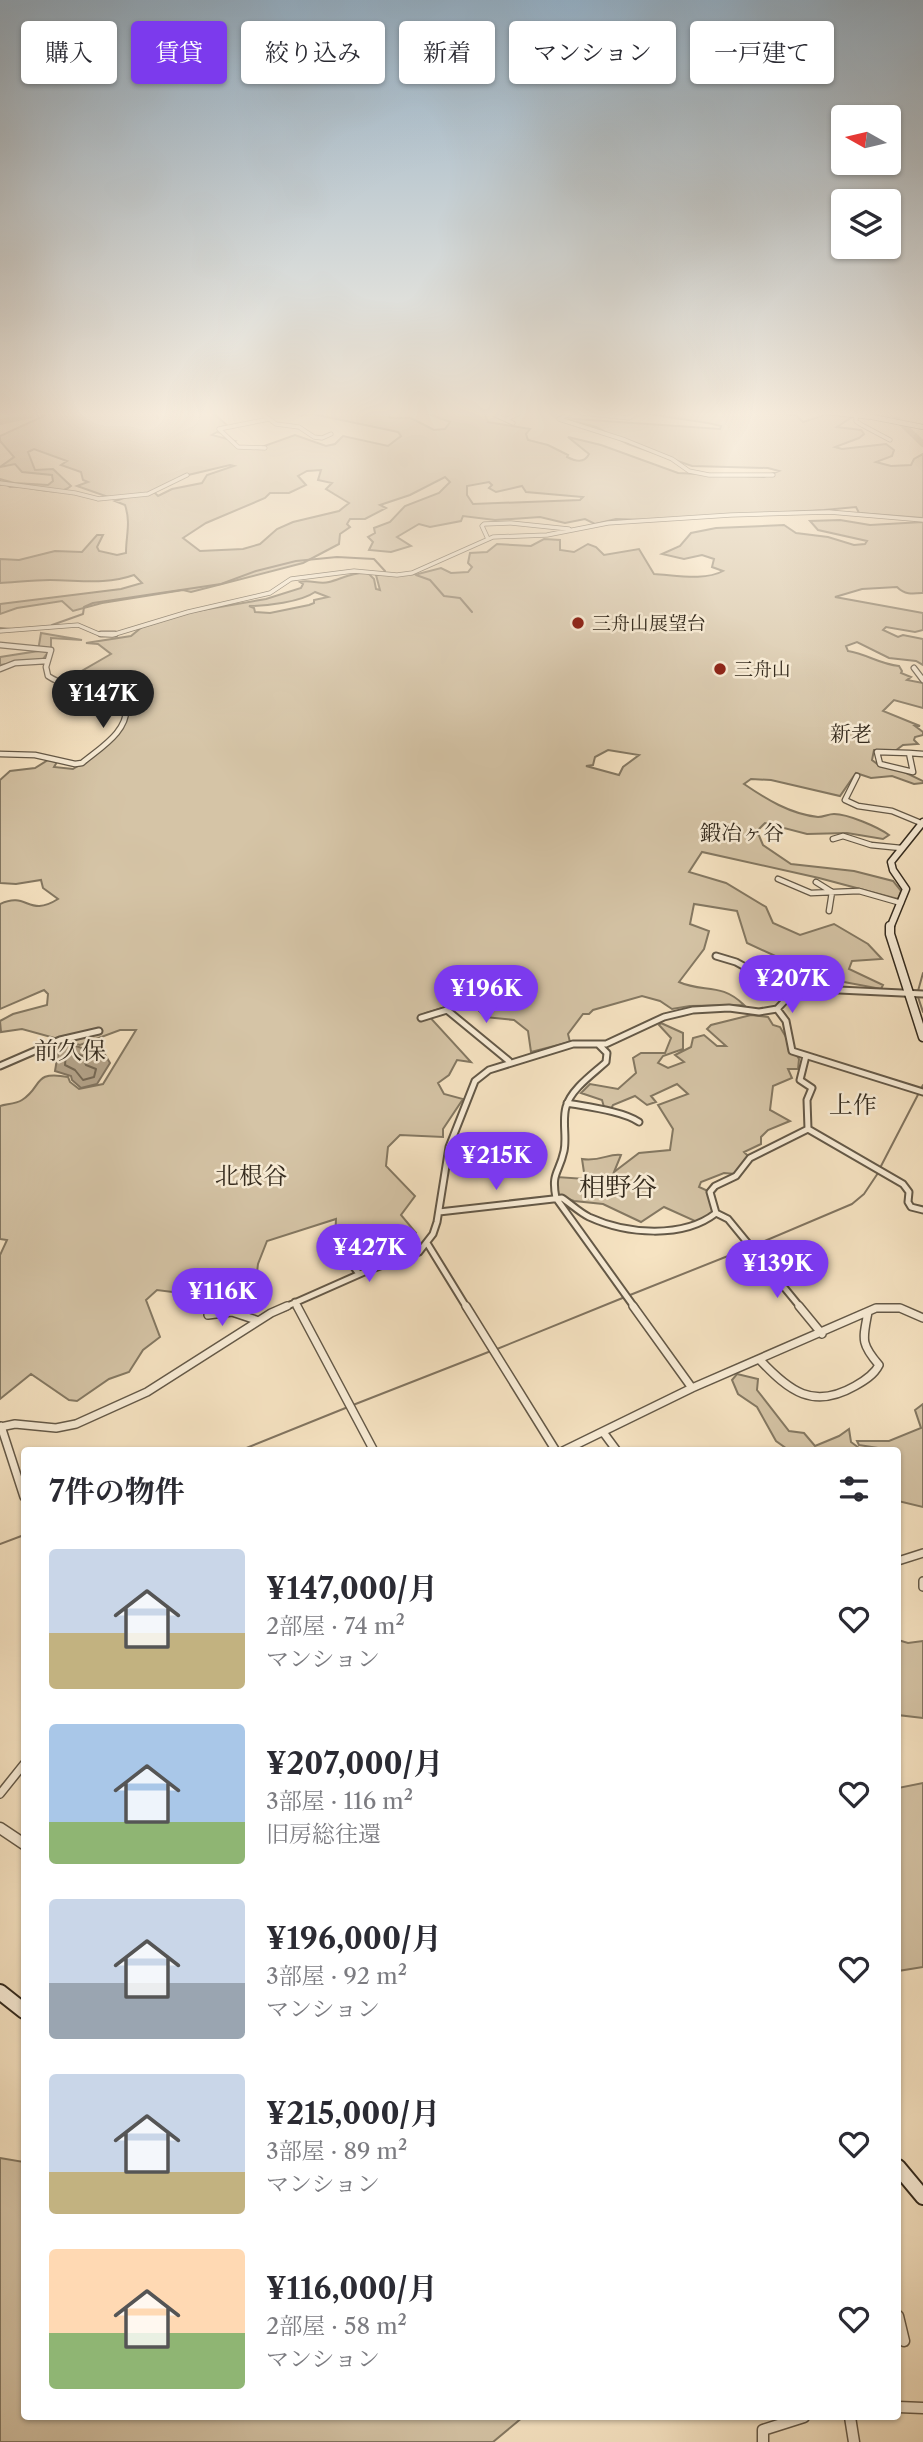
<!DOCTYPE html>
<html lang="ja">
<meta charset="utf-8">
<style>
body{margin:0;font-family:"Libre Caslon Text","Noto Serif JP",serif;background:#f2f2f3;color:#2b2b33;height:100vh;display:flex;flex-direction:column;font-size:26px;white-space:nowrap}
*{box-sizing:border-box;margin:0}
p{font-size:23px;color:#7c7c81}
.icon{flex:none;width:38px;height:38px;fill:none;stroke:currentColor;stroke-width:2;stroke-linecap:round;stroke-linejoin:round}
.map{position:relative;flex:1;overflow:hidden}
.details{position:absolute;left:21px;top:1447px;width:880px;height:973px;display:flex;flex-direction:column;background:#fff;border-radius:7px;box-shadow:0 2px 5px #0004}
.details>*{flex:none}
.hud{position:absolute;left:21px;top:21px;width:882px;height:63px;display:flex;gap:14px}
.needle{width:46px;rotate:278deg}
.buttons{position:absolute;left:831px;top:105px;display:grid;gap:14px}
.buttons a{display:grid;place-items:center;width:70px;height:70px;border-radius:7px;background:#fff;box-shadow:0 2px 5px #0004;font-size:35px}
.price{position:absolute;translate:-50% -60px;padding:0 16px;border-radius:24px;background:#7c3aed;color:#fff;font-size:23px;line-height:46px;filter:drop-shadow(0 2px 4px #0008)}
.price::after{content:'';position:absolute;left:50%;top:42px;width:21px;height:16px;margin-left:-10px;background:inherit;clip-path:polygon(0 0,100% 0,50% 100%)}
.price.current{background:#222;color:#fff}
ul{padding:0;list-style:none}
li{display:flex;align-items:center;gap:21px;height:175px;padding:0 28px}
li span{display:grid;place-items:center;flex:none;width:196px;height:140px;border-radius:7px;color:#555}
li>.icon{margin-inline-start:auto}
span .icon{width:84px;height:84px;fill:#fffc;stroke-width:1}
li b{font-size:30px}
h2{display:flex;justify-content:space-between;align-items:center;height:84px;padding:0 28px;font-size:30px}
.chip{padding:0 24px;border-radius:7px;background:#fff;box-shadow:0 2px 5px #0004;font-size:24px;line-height:63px}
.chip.current{background:#7c3aed;color:#fff}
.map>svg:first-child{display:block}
</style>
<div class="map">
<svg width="923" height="2442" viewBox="0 0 923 2442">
<rect width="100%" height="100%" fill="#f6e3c2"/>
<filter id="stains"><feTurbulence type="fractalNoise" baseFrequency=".00286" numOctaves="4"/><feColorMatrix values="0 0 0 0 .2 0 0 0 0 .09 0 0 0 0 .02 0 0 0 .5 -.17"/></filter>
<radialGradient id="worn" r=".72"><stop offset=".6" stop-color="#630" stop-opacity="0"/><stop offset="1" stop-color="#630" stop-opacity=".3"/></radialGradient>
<!-- green -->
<path fill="#d5c4a6" stroke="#847862" stroke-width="2" fill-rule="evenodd" d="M63,410H156L158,419L157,410H209L227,425L218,428L221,433L217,432L212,435L235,441L233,442L238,448L256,449L295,435L326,446L335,444L343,436L388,446L401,436L398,432L313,414L301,416L288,410H387L390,418H411L434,430L445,429L450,422L418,410H483L488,422L530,429L526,434L528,440L548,445L568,455L567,457C575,461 584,464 589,454L568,437L601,445L678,473L764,477L779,471L768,468L692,466L628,444L596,427L561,418L720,429L721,426L708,423L622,410H747L750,413L796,415L803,422L828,414L852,417L837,427L861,430L864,434L859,438L835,447L842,449L886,444L894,450L892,456L876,462L891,466L911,465L914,459L923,454V518L859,513L856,507L824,510L647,520L616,519L595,524L585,519L565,523L540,517L495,520L463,516L461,521L430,527L419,524L397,537L411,546L391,552L369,550L373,542L368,537L375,533L374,528L390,522L405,506L439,493L450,482L445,477L410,495L380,505L386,508L365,519H350L347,524L350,527L340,534L339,544L303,563L191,592L183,590L102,603L73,611L62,601L17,608L0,614V604L121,589L142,583L134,575C106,585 79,580 50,580C34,580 17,582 0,583V559L19,560L55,551L82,552L97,535H103L97,547L99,551L117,555L126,553C126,535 131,523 125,505L115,501L124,498H111L77,486L88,482L83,480L81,472L61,465L67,461L34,449L28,452L35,470L53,469L71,486C56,499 28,484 10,487L5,484L0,485V479L14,483L48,485L53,481L52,475L22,472L15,464L0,467L14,457L0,441V436L48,414ZM230,465L234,466L207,475L202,483L172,489L158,496L154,492L184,476ZM321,470L318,480L332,483L326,489L349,503L339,511L293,522L277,529L260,544L243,549L200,551L183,538L206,523L265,498L270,493H289L306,485L298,476L307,471ZM489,482L492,485L489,488L496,492L522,486L526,492L583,497L580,500L473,504L467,495V486Z
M840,520L870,525L923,522V593C912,594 905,595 897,587L862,589L835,597L923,613V630L915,632L886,627L883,630L898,637L903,635L923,639V665L916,661L889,658L857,642L846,646L848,651C867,654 879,664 899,666L902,671L901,673L911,677L907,680L923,683V708L894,700L883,711L920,726H915L923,732V735L915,737L914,740L918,744L903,745L895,751L874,750L872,760L880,766L900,770L923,781V783L914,784L892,776L871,778L856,773L840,796L771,780L751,779L744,784C766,799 790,814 818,817C824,817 828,814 834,814C848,814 878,827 889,835L883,839L847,833L807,834L765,823L757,831L763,845L791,864L854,871L893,881L901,891L898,899L819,878L702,852L689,872L726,883L766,907L773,923L800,935L834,924L868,944L882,959L852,961L849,969L883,985L881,989L844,982L811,964L795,965L747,943L737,911L694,904L690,924L709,931L704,949L679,982C703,993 721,982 744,1005L690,1006L672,1009L660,1001L642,996L593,1010L589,1014H583L568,1034L570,1042L531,1052L528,1031L514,1020L485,1017L469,1000L426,1013L471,1062L457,1060L449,1075L438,1083L444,1094L463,1099L443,1129V1137L400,1135L388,1147L386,1166L415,1196L401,1215L416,1233L405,1258C380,1268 359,1263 334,1260L336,1219L267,1241L258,1264L254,1298L236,1300L157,1290L146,1300L160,1337L143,1350L129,1372L109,1379L77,1401L69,1400L31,1374L0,1399V1255L7,1240L0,1239V1106C6,1104 16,1104 22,1100C43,1087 32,1070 68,1077L70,1082L79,1089L103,1084L136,1030H120L80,1045L22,1029L1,1032L0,1021L13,1014L47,1005L48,994L44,990L0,1009V904C28,891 28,918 58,899L43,888L41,880L16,884L0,883V780L10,771L35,768L48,760L57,762L54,767L73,769C96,755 118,739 125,712L130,710L92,701L71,702L83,679L80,672L111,654L98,644L86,643L131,636L142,627L191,612L266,599L301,588L303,584L300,582C310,579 319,585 329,582C343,578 354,572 368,573L374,579L376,589L380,590L376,575L418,574L441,568L451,573L468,572L472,567L468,563L470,553L487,552L497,544L531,546L544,539L560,540V550L574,552L588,544L596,547L604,555L639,549L654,574C675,575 705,581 723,571L712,567L714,559L702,555L684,559L662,554L680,546L691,533L716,528L784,525L796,533L828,537L854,545L865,544L867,541L818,530L810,521ZM315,592L328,597L314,600V603L309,605L270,613L255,612L254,608L249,606C266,606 301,602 315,592ZM608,750L639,755L623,767L619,775L586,766L593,765L595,757Z
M41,633L82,640L51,638V648L43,659L0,665V657L38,651Z
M751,1015L768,1017L773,1025L780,1027L799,1059L798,1069H788L792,1078L773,1086L770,1110L790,1121L768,1130L761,1137V1144L744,1152L749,1157L736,1174L724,1173L701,1182L699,1187L708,1191L713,1213L697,1222L664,1207L641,1222L603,1204L574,1201L558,1195L557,1177L585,1179L582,1159C600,1162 609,1153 621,1155L614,1172L639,1153L670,1150L673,1129L658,1105L688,1094L677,1084L651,1096L656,1102L647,1105L635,1096L613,1105L611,1109L604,1107L602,1100L581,1093L590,1084L618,1089L636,1073L633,1058L641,1053H665L671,1038L659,1025L661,1023L683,1033V1049L663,1056L658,1063L668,1068L684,1062L675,1055L691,1047L693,1038L704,1035L717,1046H726L707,1029L711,1025Z
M737,1374L758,1379L757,1390L789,1431L804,1433L815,1446L839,1436L849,1429L851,1442L863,1451H790L776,1441L757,1407L738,1394L732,1380Z
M923,1404V1507L898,1501V1451L859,1445L857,1441H889L921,1428L915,1410Z
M898,1640L908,1643L923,1641V1718L898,1715Z
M923,1783V1967L898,1971V1788Z
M0,2158L24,2162V2417H523L493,2442H0Z"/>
<!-- water -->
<path fill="#b4a48b" stroke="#817460" stroke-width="2" d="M60,1041L82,1048L100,1046L110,1063L97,1084L81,1088L72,1080L71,1076L55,1071Z"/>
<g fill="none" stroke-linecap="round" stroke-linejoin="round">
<!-- shore -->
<path stroke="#746855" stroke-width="2" d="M70,1051L82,1056L86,1065L96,1069L94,1077L83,1080L75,1070L65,1065L66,1053Z"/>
<!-- stream -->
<path stroke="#817460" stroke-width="2" d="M416,575L430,580L444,596L460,598L472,612
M52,625L83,614L84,607L93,603L221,584L256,571L296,561L337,557L374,559L385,571
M0,628L12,629
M918,991L923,973
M918,997L923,1012
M880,1168L923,1085
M753,1246L852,1204L864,1194L878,1173
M630,1295L748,1248
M497,1349L625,1297
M353,1405L491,1351
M239,1451L348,1407
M0,1544L24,1535"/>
<!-- river -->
<path stroke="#b4a48b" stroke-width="6" d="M868,410L898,420L923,444
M0,422L53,410"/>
<!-- street-far4 casing -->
<g stroke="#645948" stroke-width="5">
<path id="street-far4" d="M257,410L276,424L299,427L314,437L322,438L331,434
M571,410V413L559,419L625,440L672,459L689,471L709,475H773
M572,412L629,418L635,414
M495,415L513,423
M856,415V421L860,424L890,440
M507,419L526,410
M265,448L238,447L219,429L269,419
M0,483L75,493L99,499
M98,499L148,494L187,475
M488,539L482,526L484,524L511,523L569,529
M0,631L78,625L99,634L112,635L188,612L270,593L291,579L354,571L397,575L412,573L493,537L547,535L608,523L731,515L829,512L923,520"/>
</g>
<!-- street-far3 casing -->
<g stroke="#645948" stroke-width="7">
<path id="street-far3" d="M101,634H115
M0,645L51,650L46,667L48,676C72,692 103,687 126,704C130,731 100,748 82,763L75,764L35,755L0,754
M914,668L923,680
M0,669L15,663L47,661
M877,752L909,753L913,772L880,764Z
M909,753L923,754
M857,776L845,800L858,806L892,811L921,823
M833,839L843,836L871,845L901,848
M778,879L811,893L859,891L901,903
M816,882L832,892L829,911"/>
</g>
<!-- street-far2 casing -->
<g stroke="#645948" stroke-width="9">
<path id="street-far2" d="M716,956L736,962L791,992
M777,1009L786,1021L792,1051L923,1092
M421,1018L447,1010L509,1061
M599,1045L607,1053L606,1062C593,1074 571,1089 566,1107C562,1121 567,1137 564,1151C559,1174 551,1172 556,1198L635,1308
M806,1056L800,1080L812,1088L807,1100L808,1129
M0,1066L60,1040L99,1031
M567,1103C588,1107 623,1111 639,1122
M808,1129L903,1184L909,1192L908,1202L911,1207L923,1210
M439,1212L562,1198C571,1204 579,1212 589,1217C626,1234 683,1239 716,1213
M716,1213L728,1219L801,1308
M716,1213L710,1192L715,1186L736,1176L750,1158L808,1129
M345,1236L348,1259L359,1274
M427,1243L467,1308
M295,1302L298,1308
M283,1308L369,1270L419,1252L433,1234L437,1222L449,1147L475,1081L489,1070L573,1044H606L664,1017L693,1010L729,1008L759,1012L777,1009L797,988L923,994"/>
</g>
<!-- street-far1 casing -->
<g stroke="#645948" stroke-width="10">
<path id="street-far1" d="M297,1306L374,1451
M466,1306L556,1451
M633,1306L692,1388
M799,1306L822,1334
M208,1315L232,1312L256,1320
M760,1360C789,1391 813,1410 855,1386C864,1381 874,1375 879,1365C860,1343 863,1339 868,1312
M1,1426L24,1497
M0,1427L15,1424L56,1428L76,1424L147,1392L271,1313L287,1306
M603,1432L617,1451
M563,1451L692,1388L876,1308H900L923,1318
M898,1561L923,1553
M923,1581V1587
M0,1794L24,1764"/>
</g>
<!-- street casing -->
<g stroke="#645948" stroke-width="13">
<path id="street" d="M0,1828L24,1844
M898,2316L904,2341
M898,2407L923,2408
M850,2417L854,2442
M763,2442V2430L804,2417"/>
</g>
<!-- secondary-far3 casing -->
<g stroke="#342b1f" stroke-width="6">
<path id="secondary-far3" d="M810,410L872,417L923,427"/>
</g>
<!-- secondary-far2 casing -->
<g stroke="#342b1f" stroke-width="9">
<path id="secondary-far2" d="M890,928L906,889L893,870L891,862L923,822"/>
</g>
<!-- secondary-far1 casing -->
<g stroke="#342b1f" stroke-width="11">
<path id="secondary-far1" d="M890,926V934L923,1037"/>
</g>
<!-- secondary casing -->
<g stroke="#342b1f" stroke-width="18">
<path id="secondary" d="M0,1992L24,2011
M898,2167L923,2197"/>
</g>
<!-- street-far4 -->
<use href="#street-far4" stroke="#f9edd7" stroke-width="3.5"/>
<!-- street-far3 -->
<use href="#street-far3" stroke="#f9edd7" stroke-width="4.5"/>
<!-- street-far2 -->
<use href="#street-far2" stroke="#f9edd7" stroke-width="5"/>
<!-- street-far1 -->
<use href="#street-far1" stroke="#f9edd7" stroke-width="7"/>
<!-- street -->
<use href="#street" stroke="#f9edd7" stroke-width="10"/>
<!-- secondary-far3 -->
<use href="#secondary-far3" stroke="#f9edd7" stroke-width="4.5"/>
<!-- secondary-far2 -->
<use href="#secondary-far2" stroke="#f9edd7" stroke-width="6"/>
<!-- secondary-far1 -->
<use href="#secondary-far1" stroke="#f9edd7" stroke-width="8"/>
<!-- secondary -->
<use href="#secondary" stroke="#f9edd7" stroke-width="14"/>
</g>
<!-- sky -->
<linearGradient id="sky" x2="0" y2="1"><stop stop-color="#93aec3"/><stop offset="0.55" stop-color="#fbf2e4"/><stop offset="1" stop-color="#fbf2e4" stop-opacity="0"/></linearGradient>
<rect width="923" height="752" fill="url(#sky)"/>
<!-- markers -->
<g fill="#8f2418" stroke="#f9edd7" stroke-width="2.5">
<circle cx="578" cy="623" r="7"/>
<circle cx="720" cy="669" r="7"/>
</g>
<g text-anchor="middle" stroke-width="5" stroke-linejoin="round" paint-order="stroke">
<!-- far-poi labels -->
<g font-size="19" fill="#342b1f" stroke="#f9edd7" text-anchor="start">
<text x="592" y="630">三舟山展望台</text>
<text x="734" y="676">三舟山</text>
</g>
<!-- far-neighbourhood labels -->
<g font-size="21" fill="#342b1f" stroke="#f9edd7">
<text x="851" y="741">新老</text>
<text x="742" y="840">鍛冶ヶ谷</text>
</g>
<!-- neighbourhood labels -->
<g font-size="24" fill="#342b1f" stroke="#f9edd7">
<text x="70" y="1059">前久保</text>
<text x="853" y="1113">上作</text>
<text x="251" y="1184">北根谷</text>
</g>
<!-- quarter labels -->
<g font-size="26" fill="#342b1f" stroke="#f9edd7">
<text x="618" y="1196">相野谷</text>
</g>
</g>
<rect width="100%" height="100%" filter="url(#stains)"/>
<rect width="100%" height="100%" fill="url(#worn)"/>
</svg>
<div class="buttons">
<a><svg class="needle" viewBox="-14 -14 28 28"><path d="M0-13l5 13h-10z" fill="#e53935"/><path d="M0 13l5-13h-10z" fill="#7c7c81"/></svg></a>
<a><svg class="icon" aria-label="layers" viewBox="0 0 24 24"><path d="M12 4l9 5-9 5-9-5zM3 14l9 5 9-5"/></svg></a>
</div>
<b class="price current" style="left:103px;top:730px">¥147K</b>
<b class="price" style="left:792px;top:1015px">¥207K</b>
<b class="price" style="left:486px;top:1025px">¥196K</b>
<b class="price" style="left:496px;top:1192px">¥215K</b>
<b class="price" style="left:369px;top:1284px">¥427K</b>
<b class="price" style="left:777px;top:1300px">¥139K</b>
<b class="price" style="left:222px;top:1328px">¥116K</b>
<div class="hud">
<a class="chip">購入</a>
<a class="chip current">賃貸</a>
<a class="chip">絞り込み</a>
<a class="chip">新着</a>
<a class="chip">マンション</a>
<a class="chip">一戸建て</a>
</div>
<section class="details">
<h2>7件の物件<svg class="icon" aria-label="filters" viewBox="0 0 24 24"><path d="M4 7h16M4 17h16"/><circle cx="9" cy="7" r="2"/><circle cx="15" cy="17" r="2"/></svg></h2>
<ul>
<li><span style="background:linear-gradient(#c9d6e8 60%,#c2b280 0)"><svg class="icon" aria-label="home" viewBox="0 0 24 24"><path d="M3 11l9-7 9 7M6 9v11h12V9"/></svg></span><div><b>¥147,000/月</b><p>2部屋 · 74 m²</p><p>マンション</p></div><svg class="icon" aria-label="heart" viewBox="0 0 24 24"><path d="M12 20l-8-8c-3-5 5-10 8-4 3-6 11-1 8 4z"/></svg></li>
<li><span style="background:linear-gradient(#a9c7e8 70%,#8fb573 0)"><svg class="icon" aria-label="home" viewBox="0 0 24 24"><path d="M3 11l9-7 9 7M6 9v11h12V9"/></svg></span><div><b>¥207,000/月</b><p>3部屋 · 116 m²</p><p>旧房総往還</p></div><svg class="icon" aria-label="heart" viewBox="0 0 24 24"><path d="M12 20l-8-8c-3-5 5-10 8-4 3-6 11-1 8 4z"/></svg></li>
<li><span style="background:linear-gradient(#c9d6e8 60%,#9aa5b1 0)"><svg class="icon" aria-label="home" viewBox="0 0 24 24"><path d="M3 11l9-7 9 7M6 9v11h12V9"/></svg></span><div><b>¥196,000/月</b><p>3部屋 · 92 m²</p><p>マンション</p></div><svg class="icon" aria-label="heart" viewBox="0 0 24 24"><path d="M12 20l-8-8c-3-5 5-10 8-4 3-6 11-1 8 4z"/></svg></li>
<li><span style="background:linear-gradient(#c9d6e8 70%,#c2b280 0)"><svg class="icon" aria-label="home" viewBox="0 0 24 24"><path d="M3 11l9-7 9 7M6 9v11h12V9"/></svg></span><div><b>¥215,000/月</b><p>3部屋 · 89 m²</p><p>マンション</p></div><svg class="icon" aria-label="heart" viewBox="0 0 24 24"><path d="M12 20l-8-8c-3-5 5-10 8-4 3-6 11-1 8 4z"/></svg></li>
<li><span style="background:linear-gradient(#ffd9b3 60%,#8fb573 0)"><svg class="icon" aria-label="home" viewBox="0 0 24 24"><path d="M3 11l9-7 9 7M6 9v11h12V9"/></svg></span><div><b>¥116,000/月</b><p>2部屋 · 58 m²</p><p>マンション</p></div><svg class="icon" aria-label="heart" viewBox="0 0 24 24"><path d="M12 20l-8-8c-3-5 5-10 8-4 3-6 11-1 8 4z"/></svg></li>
</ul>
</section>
</div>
